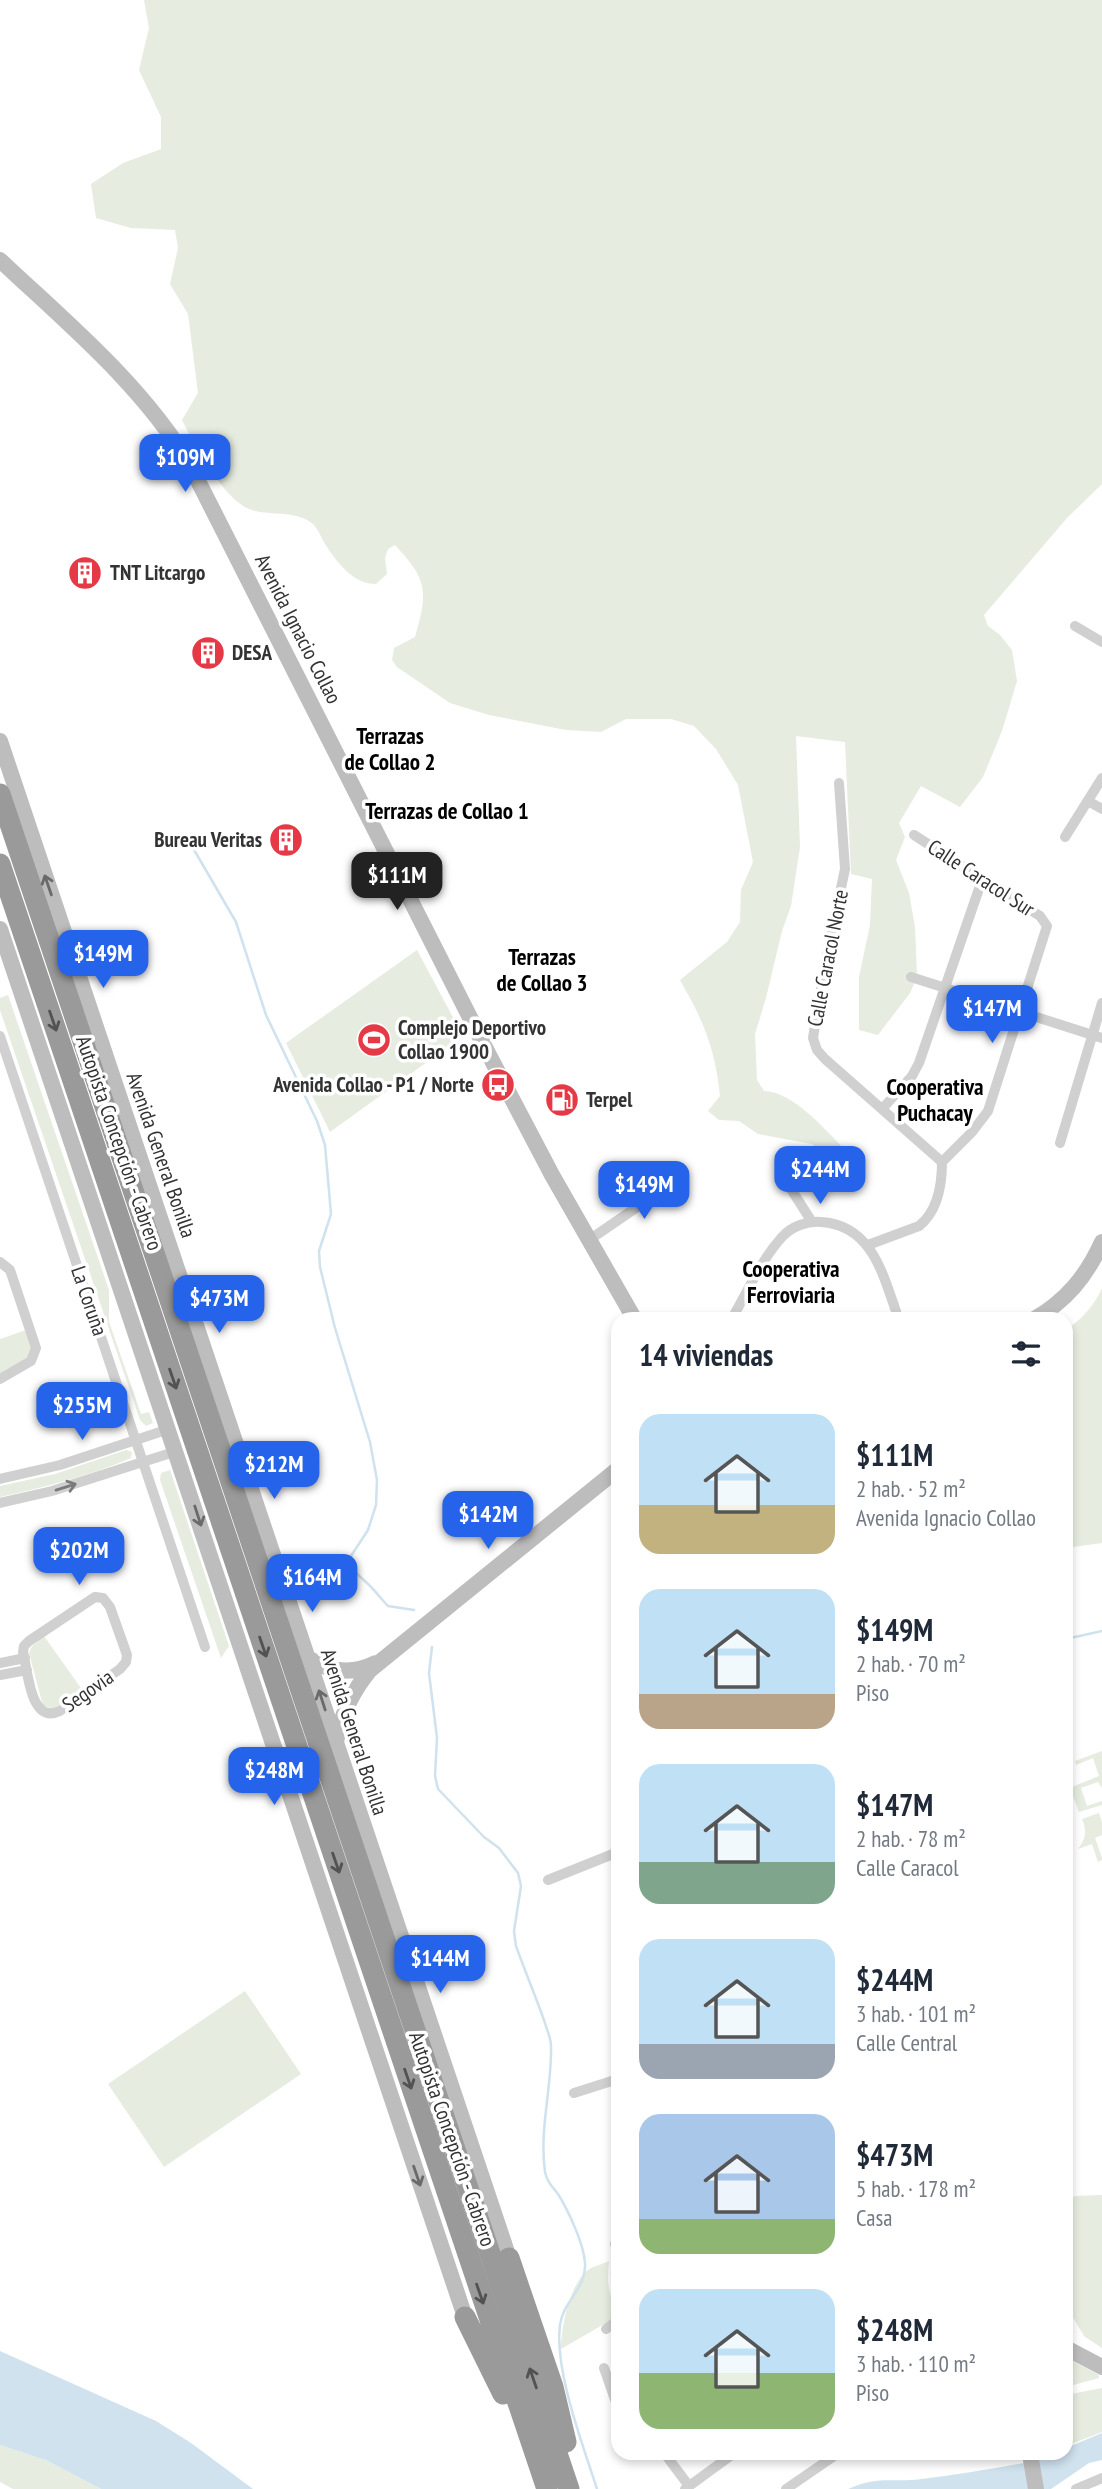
<!DOCTYPE html>
<html lang="es">
<meta charset="utf-8">
<style>
body{margin:0;font-family:"PT Sans Narrow",sans-serif;background:#f6f6f7;color:#1f2937;height:100vh;display:flex;flex-direction:column;font-size:26px;white-space:nowrap}
*{box-sizing:border-box;margin:0}
p{font-size:23px;color:#747a83}
.icon{flex:none;width:38px;height:38px;fill:none;stroke:currentColor;stroke-width:2;stroke-linecap:round;stroke-linejoin:round}
.map{position:relative;flex:1;overflow:hidden}
.panel{position:absolute;left:611px;top:1312px;width:462px;height:1148px;display:flex;flex-direction:column;background:#fff;border-radius:21px;box-shadow:0 4px 10px #0003}
.panel>*{flex:none}
.price{position:absolute;translate:-50% -60px;padding:0 16px;border-radius:14px;background:#2563eb;color:#fff;font-size:23px;line-height:46px;filter:drop-shadow(0 2px 4px #0008)}
.price::after{content:'';position:absolute;left:50%;top:42px;width:21px;height:16px;margin-left:-10px;background:inherit;clip-path:polygon(0 0,100% 0,50% 100%)}
.price.active{background:#222;color:#fff}
ul{padding:0;list-style:none}
li{display:flex;align-items:center;gap:21px;height:175px;padding:0 28px}
li span{display:grid;place-items:center;flex:none;width:196px;height:140px;border-radius:21px;color:#555}
li>.icon{margin-inline-start:auto}
span .icon{width:84px;height:84px;fill:#fffc;stroke-width:1}
li b{font-size:30px}
h2{display:flex;justify-content:space-between;align-items:center;height:84px;padding:0 28px;font-size:30px}
.map>svg:first-child{display:block}
</style>
<div class="map">
<svg width="1102" height="2489" viewBox="0 0 1102 2489">
<rect width="100%" height="100%" fill="#fff"/>
<!-- green -->
<path fill="#e6ecdf" d="M144,0H1102V484L1067,518L984,615L988,626L1000,635L1012,650L1017,681L1002,731L983,777L960,807L921,786L899,823L905,837L896,860L909,893L915,927L917,977L910,993L878,1035L859,1030V977L870,925L872,879L851,874L845,742L796,736L800,847L791,906L782,931L766,998L755,1034L757,1080L764,1091C792,1091 826,1130 844,1149L836,1163L812,1144L758,1134L739,1121L719,1120L708,1111L720,1096C715,1048 704,1022 680,980L727,942L740,922L741,890L753,862L738,785L716,749L694,726L671,719H626L601,732L566,730L489,715L450,703L397,667L392,660L394,648L415,637C428,592 428,580 395,545L388,549L385,558L387,574L376,584C354,584 339,565 327,547C322,540 319,530 313,524C298,511 273,515 255,511C226,505 195,446 182,420L198,393L188,314L170,284L178,248L175,230L131,228L96,218L91,184L123,163L161,149V117L139,70L149,28Z
M417,950L463,1036L330,1132L286,1043Z
M8,995L109,1290V1322L141,1414L149,1412L153,1423L146,1426L140,1420L0,1010V998Z
M1102,1288V1543L1066,1548V1329C1080,1322 1096,1303 1102,1288Z
M26,1330L32,1350L30,1356L0,1375V1339Z
M126,1450L132,1452L131,1458C89,1476 45,1487 0,1497V1486L55,1474Z
M170,1470L229,1646L221,1658L160,1480L161,1473Z
M44,1636L83,1691L55,1709L43,1706L29,1653L32,1646Z
M1102,1751V1788L1098,1782L1081,1788L1087,1806L1102,1801V1805L1079,1812L1066,1777V1771L1072,1787L1099,1776L1093,1758L1076,1765L1075,1761Z
M1099,1813L1102,1822V1835L1095,1838L1102,1858V1860L1098,1862L1092,1844L1078,1849C1086,1838 1087,1831 1082,1819Z
M245,1991L301,2074L164,2167L108,2084Z
M1102,2195V2348L1084,2336L1066,2306V2200L1076,2196Z
M609,2261C608,2272 607,2282 610,2293C612,2302 618,2306 618,2316L561,2349C561,2328 570,2283 588,2270C594,2266 603,2264 609,2261Z
M1066,2357L1099,2375V2378L1066,2387Z
M1102,2388V2432L1066,2446V2395Z
M0,2445L48,2461L101,2489H13L0,2482Z"/>
<!-- water -->
<path fill="#cfe2ee" d="M0,2351L156,2421L191,2443L253,2489H101L48,2461L0,2445Z
M1102,2433V2460L1089,2463L1051,2489H848C880,2475 891,2483 922,2479C956,2475 990,2469 1024,2463C1039,2460 1051,2454 1066,2454V2448Z"/>
<g fill="none" stroke-linecap="round" stroke-linejoin="round">
<!-- stream -->
<path stroke="#cfe2ee" stroke-width="2.5" d="M193,848L236,922L266,1015L317,1121L325,1145L331,1214L319,1251L320,1267L335,1328L370,1442L377,1480L376,1505L368,1530L349,1559C352,1573 362,1577 371,1587C377,1593 382,1600 388,1606L414,1610
M1066,1639L1102,1631
M432,1647L429,1673L437,1738L435,1776L438,1789L484,1837L499,1848L518,1873L521,1886L514,1931L516,1946C525,1971 535,1995 544,2020C546,2028 551,2037 551,2046C552,2089 539,2129 545,2172C547,2182 552,2186 558,2194C568,2210 584,2244 585,2263C587,2288 563,2301 560,2325C554,2370 583,2445 597,2489"/>
<!-- street -->
<path stroke="#d0d0d0" stroke-width="10" d="M1075,626L1102,642
M839,783L845,869L825,964L813,1038L817,1050L825,1059L942,1162C942,1185 938,1211 919,1226L868,1245
M1088,801L1102,809
M914,835L1040,916L1047,926L988,1111L972,1132L942,1162
M1065,837L1102,778
M911,977L1102,1038
M0,1036L205,1647
M882,1109L912,1076L919,1063L982,880
M1060,1143L1102,1003
M791,1189L812,1222
M589,1240L681,1177
M0,1262L10,1270L36,1348L31,1361L0,1379
M731,1320C747,1293 761,1260 782,1237C792,1226 807,1221 821,1222C874,1225 884,1279 899,1320
M0,1479L60,1465L169,1429
M0,1503L52,1491L177,1451
M95,1597L103,1598L110,1607L127,1655L126,1662L120,1669L60,1711C30,1725 28,1671 23,1652L24,1646L29,1641Z
M0,1663L25,1658
M0,1675L27,1670
M548,1880L618,1852
M574,2093L618,2079
M615,2244L618,2241
M606,2329L618,2320
M604,2368L618,2408
M665,2454L689,2486
M685,2489L733,2454
M786,2489L837,2454
M1076,2489L1102,2478"/>
<!-- secondary -->
<path stroke="#bdbdbd" stroke-width="16" d="M0,260C68,324 140,383 189,463L489,1055L552,1175L635,1320
M0,741L509,2258
M0,929L465,2317
M1033,1320C1066,1301 1086,1277 1102,1242
M308,1658C329,1672 352,1675 376,1663
M336,1742C341,1714 352,1692 370,1670L618,1469
M1066,2348L1102,2367
M1030,2454L1036,2489"/>
<!-- highway -->
<path stroke="#9a9a9a" stroke-width="21" d="M0,794L569,2489
M0,864L547,2489
M509,2258L553,2387L566,2442
M465,2317L503,2394"/>
</g>
<!-- one-way arrows -->
<defs><path id="oneway-shaft" d="M-6 0H5M1.5-3L5.5 0L1.5 3" fill="none" stroke-width="1.6" stroke-linecap="round" stroke-linejoin="round" transform="scale(1.75)"/></defs>
<g stroke="#6a6a6a">
<use href="#oneway-shaft" transform="translate(48 885) rotate(-109)"/>
<use href="#oneway-shaft" transform="translate(198 1516) rotate(72)"/>
<use href="#oneway-shaft" transform="translate(322 1700) rotate(-108)"/>
<use href="#oneway-shaft" transform="translate(417 2176) rotate(71)"/>
</g>
<g stroke="#525252">
<use href="#oneway-shaft" transform="translate(53 1021) rotate(71)"/>
<use href="#oneway-shaft" transform="translate(173 1379) rotate(71)"/>
<use href="#oneway-shaft" transform="translate(263 1647) rotate(71)"/>
<use href="#oneway-shaft" transform="translate(336 1863) rotate(71)"/>
<use href="#oneway-shaft" transform="translate(408 2079) rotate(71)"/>
<use href="#oneway-shaft" transform="translate(480 2294) rotate(71)"/>
<use href="#oneway-shaft" transform="translate(533 2378) rotate(-109)"/>
</g>
<use stroke="#7a7a7a" href="#oneway-shaft" transform="translate(66 1487) rotate(-17)"/>
<!-- icons -->
<defs>
<g id="building-disc" transform="scale(1.75)"><circle r="9.5" fill="#e63946" stroke="#fff"/><path d="M-4-6H4V6H1V3H-1V6H-4ZM-2.5-4.3h1.7v1.8h-1.7ZM.8-4.3h1.7v1.8H.8ZM-2.5-1h1.7V.8h-1.7ZM.8-1h1.7V.8H.8Z" fill="#fff"/></g>
<g id="stadium-disc" transform="scale(1.75)"><circle r="9.5" fill="#e63946" stroke="#fff"/><path d="M0-5a6.5 5 0 1 0 0 10a6.5 5 0 1 0 0-10ZM-3.5-1.8h7v3.6h-7Z" fill="#fff"/></g>
<g id="bus-disc" transform="scale(1.75)"><circle r="9.5" fill="#e63946" stroke="#fff"/><path d="M-5-6H5V4H4V6H2V4H-2V6H-4V4H-5ZM-3.5-4V0h7V-4ZM-3.5 1.2v1.5H-2V1.2ZM2 1.2v1.5H3.5V1.2Z" fill="#fff"/></g>
<g id="fuel-disc" transform="scale(1.75)"><circle r="9.5" fill="#e63946" stroke="#fff"/><path d="M-5.5-6h7V0h2V4h1.3V-2.5L3-4.5l.8-.8L6-3V5H2.5V1h-1V6h-7ZM-4.2-4.7v3.2H.2V-4.7Z" fill="#fff"/></g>
</defs>
<g fill-rule="evenodd">
<use href="#building-disc" x="85" y="573"/>
<use href="#building-disc" x="208" y="653"/>
<use href="#building-disc" x="286" y="840"/>
<use href="#stadium-disc" x="374" y="1040"/>
<use href="#bus-disc" x="498" y="1085"/>
<use href="#fuel-disc" x="562" y="1100"/>
</g>
<g text-anchor="middle" stroke-width="7" stroke-linejoin="round" paint-order="stroke">
<!-- poi labels -->
<g font-size="21" font-weight="bold" fill="#333" stroke="#fff" text-anchor="start">
<text x="110" y="580">TNT Litcargo</text>
<text x="232" y="660">DESA</text>
<text x="262" y="847" text-anchor="end">Bureau Veritas</text>
<text x="398" y="1035">Complejo Deportivo<tspan x="398" dy="24">Collao 1900</tspan></text>
<text x="474" y="1092" text-anchor="end">Avenida Collao - P1 / Norte</text>
<text x="586" y="1107">Terpel</text>
</g>
<!-- street labels -->
<g font-size="21" fill="#333" stroke="#fff">
<text transform="translate(298 629) rotate(63)" y="7">Avenida Ignacio Collao</text>
<text transform="translate(981 878) rotate(33)" y="7">Calle Caracol Sur</text>
<text transform="translate(828 958) rotate(-79)" y="7">Calle Caracol Norte</text>
<text transform="translate(119 1143) rotate(71)" y="7">Autopista Concepción - Cabrero</text>
<text transform="translate(161 1155) rotate(71)" y="7">Avenida General Bonilla</text>
<text transform="translate(89 1301) rotate(71)" y="7">La Coruña</text>
<text transform="translate(88 1691) rotate(-35)" y="7">Segovia</text>
<text transform="translate(354 1732) rotate(72)" y="7">Avenida General Bonilla</text>
<text transform="translate(452 2139) rotate(71)" y="7">Autopista Concepción - Cabrero</text>
</g>
<!-- neighbourhood labels -->
<g font-size="23" font-weight="bold" fill="#000" stroke="#fff">
<text x="390" y="744">Terrazas<tspan x="390" dy="26">de Collao 2</tspan></text>
<text x="447" y="819">Terrazas de Collao 1</text>
<text x="542" y="965">Terrazas<tspan x="542" dy="26">de Collao 3</tspan></text>
<text x="935" y="1095">Cooperativa<tspan x="935" dy="26">Puchacay</tspan></text>
<text x="791" y="1277">Cooperativa<tspan x="791" dy="26">Ferroviaria</tspan></text>
</g>
</g>
</svg>
<b class="price" style="left:185px;top:494px">$109M</b>
<b class="price active" style="left:397px;top:912px">$111M</b>
<b class="price" style="left:103px;top:990px">$149M</b>
<b class="price" style="left:992px;top:1045px">$147M</b>
<b class="price" style="left:820px;top:1206px">$244M</b>
<b class="price" style="left:644px;top:1221px">$149M</b>
<b class="price" style="left:219px;top:1335px">$473M</b>
<b class="price" style="left:82px;top:1442px">$255M</b>
<b class="price" style="left:274px;top:1501px">$212M</b>
<b class="price" style="left:488px;top:1551px">$142M</b>
<b class="price" style="left:79px;top:1587px">$202M</b>
<b class="price" style="left:312px;top:1614px">$164M</b>
<b class="price" style="left:274px;top:1807px">$248M</b>
<b class="price" style="left:440px;top:1995px">$144M</b>
<section class="panel">
<h2>14 viviendas<svg class="icon" aria-label="filters" viewBox="0 0 24 24"><path d="M4 7h16M4 17h16"/><circle cx="9" cy="7" r="2"/><circle cx="15" cy="17" r="2"/></svg></h2>
<ul>
<li><span style="background:linear-gradient(#bfe0f5 65%,#c2b280 0)"><svg class="icon" aria-label="home" viewBox="0 0 24 24"><path d="M3 11l9-7 9 7M6 9v11h12V9"/></svg></span><div><b>$111M</b><p>2 hab. · 52 m²</p><p>Avenida Ignacio Collao</p></div></li>
<li><span style="background:linear-gradient(#bfe0f5 75%,#b9a48a 0)"><svg class="icon" aria-label="home" viewBox="0 0 24 24"><path d="M3 11l9-7 9 7M6 9v11h12V9"/></svg></span><div><b>$149M</b><p>2 hab. · 70 m²</p><p>Piso</p></div></li>
<li><span style="background:linear-gradient(#bfe0f5 70%,#7fa58c 0)"><svg class="icon" aria-label="home" viewBox="0 0 24 24"><path d="M3 11l9-7 9 7M6 9v11h12V9"/></svg></span><div><b>$147M</b><p>2 hab. · 78 m²</p><p>Calle Caracol</p></div></li>
<li><span style="background:linear-gradient(#bfe0f5 75%,#9aa5b1 0)"><svg class="icon" aria-label="home" viewBox="0 0 24 24"><path d="M3 11l9-7 9 7M6 9v11h12V9"/></svg></span><div><b>$244M</b><p>3 hab. · 101 m²</p><p>Calle Central</p></div></li>
<li><span style="background:linear-gradient(#a9c7e8 75%,#8fb573 0)"><svg class="icon" aria-label="home" viewBox="0 0 24 24"><path d="M3 11l9-7 9 7M6 9v11h12V9"/></svg></span><div><b>$473M</b><p>5 hab. · 178 m²</p><p>Casa</p></div></li>
<li><span style="background:linear-gradient(#bfe0f5 60%,#8fb573 0)"><svg class="icon" aria-label="home" viewBox="0 0 24 24"><path d="M3 11l9-7 9 7M6 9v11h12V9"/></svg></span><div><b>$248M</b><p>3 hab. · 110 m²</p><p>Piso</p></div></li>
</ul>
</section>
</div>
